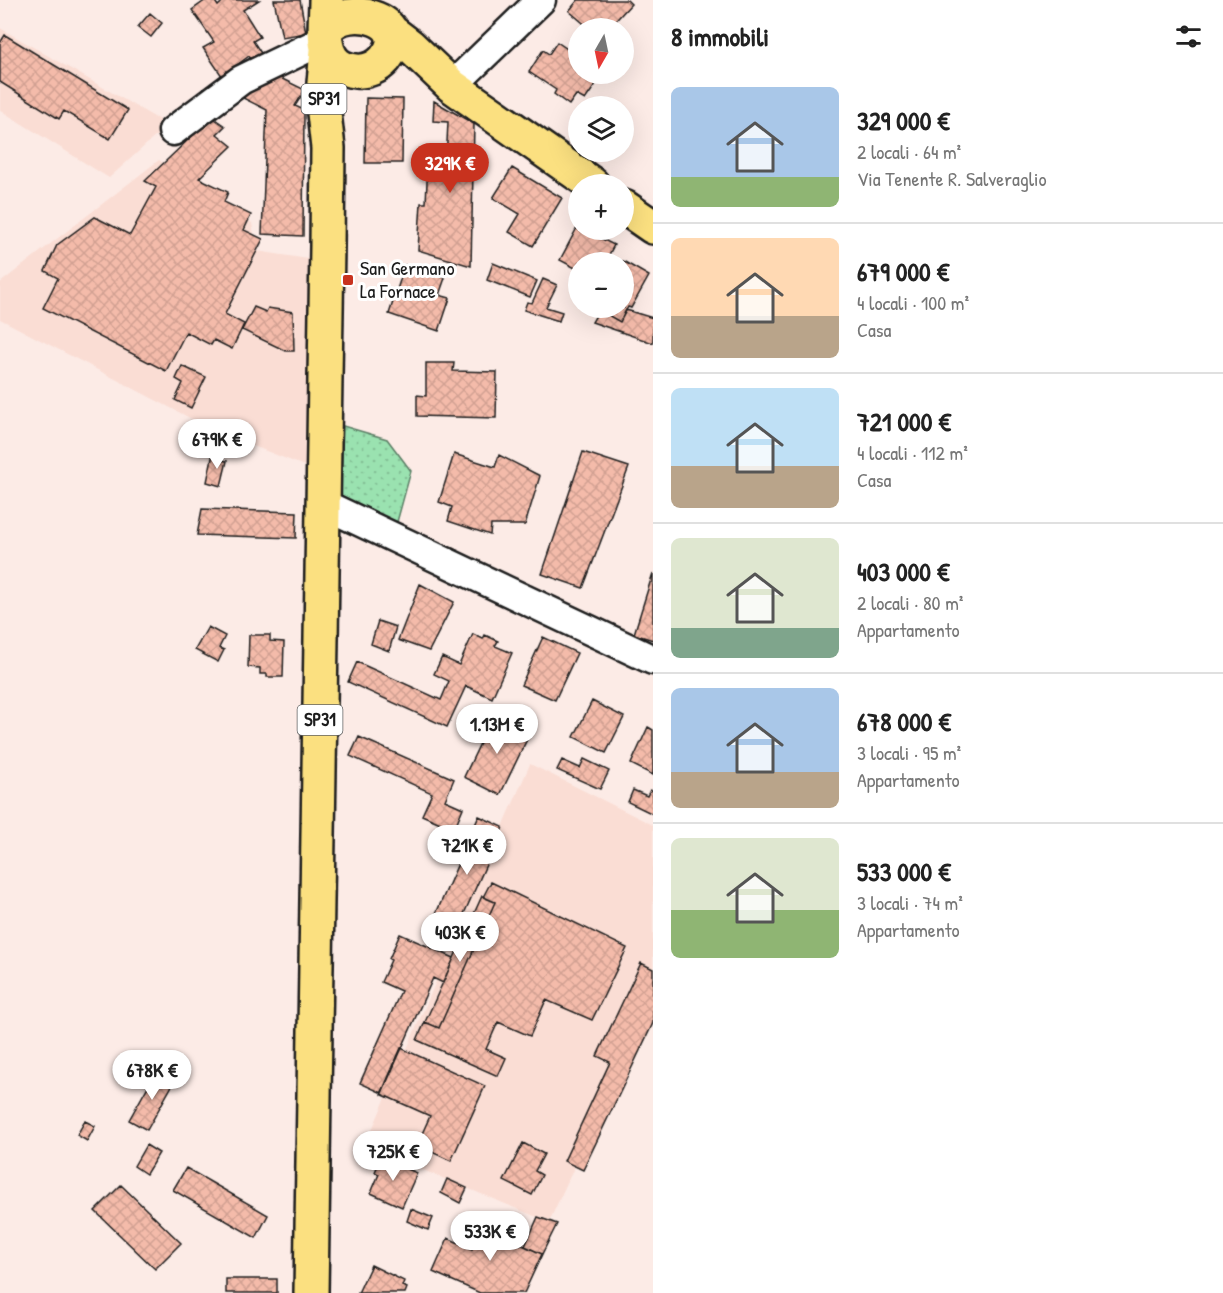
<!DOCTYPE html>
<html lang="it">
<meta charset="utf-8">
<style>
body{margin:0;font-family:"Patrick Hand",sans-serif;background:#f6f6f6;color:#222;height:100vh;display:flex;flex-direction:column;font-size:22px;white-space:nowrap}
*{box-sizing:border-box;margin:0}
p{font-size:20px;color:#767676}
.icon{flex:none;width:33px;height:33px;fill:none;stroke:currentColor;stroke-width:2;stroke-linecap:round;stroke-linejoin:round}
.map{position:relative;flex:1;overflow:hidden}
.panel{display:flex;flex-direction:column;background:#fff;width:570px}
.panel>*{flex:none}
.needle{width:39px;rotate:189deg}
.controls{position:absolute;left:568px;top:18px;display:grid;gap:12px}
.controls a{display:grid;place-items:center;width:66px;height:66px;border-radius:50%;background:#fff;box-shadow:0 6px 24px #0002;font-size:30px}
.price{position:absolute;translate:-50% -51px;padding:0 14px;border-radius:21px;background:#fff;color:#222;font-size:20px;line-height:39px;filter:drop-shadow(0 2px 3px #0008)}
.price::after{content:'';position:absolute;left:50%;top:36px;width:18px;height:14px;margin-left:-9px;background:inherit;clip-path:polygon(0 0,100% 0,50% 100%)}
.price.current{background:#c8321e;color:#fff}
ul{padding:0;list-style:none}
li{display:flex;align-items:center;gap:18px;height:150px;padding:0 18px}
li+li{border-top:2px solid #e0e0e0}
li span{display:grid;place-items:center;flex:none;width:168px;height:120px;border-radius:9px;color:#555}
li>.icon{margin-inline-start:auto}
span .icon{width:72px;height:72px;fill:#fffc;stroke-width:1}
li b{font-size:26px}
h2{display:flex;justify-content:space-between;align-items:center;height:72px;padding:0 18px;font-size:26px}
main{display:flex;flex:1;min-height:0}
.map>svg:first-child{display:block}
</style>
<main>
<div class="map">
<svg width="653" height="1293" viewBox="0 0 653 1293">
<defs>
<pattern id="green-dots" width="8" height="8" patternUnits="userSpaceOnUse" patternTransform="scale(1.5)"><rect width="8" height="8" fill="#9ae2b0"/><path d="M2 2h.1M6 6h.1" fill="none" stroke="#84c197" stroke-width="1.8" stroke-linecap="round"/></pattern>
<pattern id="building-cross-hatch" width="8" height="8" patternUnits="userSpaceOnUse" patternTransform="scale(1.5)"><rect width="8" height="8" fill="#f4bbaa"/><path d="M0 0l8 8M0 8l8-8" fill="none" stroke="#d1a092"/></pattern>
</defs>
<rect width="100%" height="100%" fill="#fcebe6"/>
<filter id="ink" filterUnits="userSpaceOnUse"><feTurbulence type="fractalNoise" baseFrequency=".0167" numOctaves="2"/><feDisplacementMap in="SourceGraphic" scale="12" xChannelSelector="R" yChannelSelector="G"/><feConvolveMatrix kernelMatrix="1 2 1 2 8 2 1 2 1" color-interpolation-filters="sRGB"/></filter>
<g filter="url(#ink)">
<!-- built -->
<path fill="#faddd4" d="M0,28L168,125L109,178L0,110Z
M159,160L252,223L257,251L308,259L307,467L215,431L0,319V283Z
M530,764L653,825V996L549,1222L365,1146Z"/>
<!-- green -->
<path fill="url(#green-dots)" stroke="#5b7f66" stroke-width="1.5" d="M343,426L387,439L411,471L397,522L340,499Z"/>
<!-- building -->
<path fill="url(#building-cross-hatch)" stroke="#1c1c1c" stroke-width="1.5" d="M206,0H214L218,6L222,2L220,0H259L243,10L260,37L253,41L263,56L253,63L249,56L222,76L203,48L214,42L192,10Z
M274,0H300L306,33L282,37Z
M578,0H627L631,4L609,28H589L569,11Z
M150,13L162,23L151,37L138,27Z
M5,35L128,110L110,139L64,111L59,119L0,82V43Z
M557,42L579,57V74H603L585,100L576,95L569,105L554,94L556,90L529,72L543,50L549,54Z
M266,71L305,90L295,106L304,110L303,236L262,234L267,110L241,97L249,84Z
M366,98L403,99L402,163H365Z
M434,101L474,124L471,266L418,250L421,203H426L428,161L446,162L448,122L433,121Z
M212,117L225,126L217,134L232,146L199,178L228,192L224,202L251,215L244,230L263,239L225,314L244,324L232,349L214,340L211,345L186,332L166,371L43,308L58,278L45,271L57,245L95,217L130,235L156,187L145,181Z
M512,168L562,198L533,246L509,232L520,214L493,198Z
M578,226L579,230H584L614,245L605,262H579V270L560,260Z
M623,261L649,276L631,308L628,307L620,322L599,310L600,308H624V262H622Z
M493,263L537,281L530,297L487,280Z
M405,265L445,278L439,295L450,298L439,331L389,314Z
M543,279L557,285L546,307L562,312L559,321L524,310L527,302L532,303Z
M254,307L266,312L268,308L293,312L294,351H286L242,330Z
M599,310L620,322L626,310L653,318V343L592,322Z
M426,363H454L453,371L497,372L496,418L417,416V395L426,396Z
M182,366L206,377L191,408L175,400L183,383L176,379Z
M583,452L629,467L583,588L542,574Z
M213,453L220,455L219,460L227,461L221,486L207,482Z
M454,454L495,467L499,455L540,476L525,525H491L490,535L448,521L452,507L439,502Z
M202,509L297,512L296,538L197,535Z
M653,573V640L634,634Z
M420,584L454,602L429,651L398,640Z
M378,621L396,627L389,651L371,644Z
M208,627L225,636L219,648L224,650L218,662L195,650Z
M473,634L483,639L485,635L498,641L495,646L512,653L492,698L466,686L447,727L348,682L357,662L441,700L449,681L434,674L442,657L459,665Z
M249,635H270V641L284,642L283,677H267V674H260V668L248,667Z
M543,637L577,653L555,700L521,685Z
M592,701L624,717L606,753L574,737Z
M493,716L530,733L500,795L464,777Z
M648,727L653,730V775L631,764Z
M359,737L454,779L445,800L463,808L454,829L422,815L432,793L350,756Z
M584,759L609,771L600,789L557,770L562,760L580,768Z
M633,790L647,796L650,790L653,791V814L628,802Z
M479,816L503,827L454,936L431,925Z
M491,882L627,948L592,1020L546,1000L530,1036L498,1022L486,1049L506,1058L498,1076L417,1040L425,1022L439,1028L495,902L483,897Z
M482,896L495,902L439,1028L425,1022Z
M400,934L454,958L443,983L433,978L382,1093L360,1083L401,991L381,982L391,960L389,959Z
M641,963L653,969V1023L583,1170L564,1161L610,1062L597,1056Z
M401,1048L485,1086L451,1161L417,1145L430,1116L381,1094Z
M156,1072L174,1082L147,1130L129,1120Z
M85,1121L95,1126L87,1141L77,1135Z
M523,1143L544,1154L535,1171L542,1175L532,1195L504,1181Z
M146,1145L159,1153L146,1174L134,1166Z
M381,1158L417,1173L402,1207L371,1193L379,1174L375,1172Z
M186,1168L268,1215L256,1238L173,1190Z
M447,1179L467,1188L460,1203L441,1193Z
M121,1185L181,1243L155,1269L95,1211Z
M411,1209L433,1218L428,1230L407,1221Z
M538,1217L557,1224L542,1254L525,1246Z
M485,1220L521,1236L518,1243L542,1254L524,1293H480L433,1272L448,1238L472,1249Z
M371,1265L404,1281L402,1286L407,1288L405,1293H358Z
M226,1279H277V1293H226Z"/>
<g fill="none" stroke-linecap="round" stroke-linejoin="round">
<!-- minor casing -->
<g stroke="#1c1c1c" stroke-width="33">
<path id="minor" d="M452,86L541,0
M173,131L241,80L324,40
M323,504L653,660"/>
</g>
<!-- major casing -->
<g stroke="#1c1c1c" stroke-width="38">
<path id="major" d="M326,29C349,0 416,21 385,59C378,67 367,72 356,71C317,67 326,28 326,0
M392,32L409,45L452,86L592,184
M624,207L653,227
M311,1293L327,246L328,148L324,113V83L327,50"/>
</g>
<!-- minor -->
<use href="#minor" stroke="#fff" stroke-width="28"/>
<!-- major -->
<use href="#major" stroke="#fbe080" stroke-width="33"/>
</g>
</g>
<!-- markers -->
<rect fill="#c8321e" stroke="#fff" stroke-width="2" x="342" y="274" width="12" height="12" rx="3"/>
<g text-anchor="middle" stroke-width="6" stroke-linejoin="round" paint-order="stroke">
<!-- shield labels -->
<g fill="#fff" stroke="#606060" stroke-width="1.5">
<rect x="301.5" y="84" width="45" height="30" rx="4.5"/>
<rect x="297.5" y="705" width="45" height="30" rx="4.5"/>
</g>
<g font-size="18" font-weight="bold" fill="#1c1c1c">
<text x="324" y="105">SP31</text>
<text x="320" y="726">SP31</text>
</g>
<!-- poi labels -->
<g font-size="20" fill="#1c1c1c" stroke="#fff" text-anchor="start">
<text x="360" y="275">San Germano<tspan x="360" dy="23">La Fornace</tspan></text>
</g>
</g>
</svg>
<div class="controls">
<a><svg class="needle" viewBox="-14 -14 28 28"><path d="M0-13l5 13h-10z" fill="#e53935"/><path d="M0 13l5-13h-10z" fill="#767676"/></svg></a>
<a><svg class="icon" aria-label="layers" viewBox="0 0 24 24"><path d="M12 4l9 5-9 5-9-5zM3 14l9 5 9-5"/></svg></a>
<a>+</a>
<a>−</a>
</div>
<b class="price current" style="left:450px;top:194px">329K €</b>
<b class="price" style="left:217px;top:470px">679K €</b>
<b class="price" style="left:497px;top:755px">1.13M €</b>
<b class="price" style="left:467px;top:876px">721K €</b>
<b class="price" style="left:460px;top:963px">403K €</b>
<b class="price" style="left:152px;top:1101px">678K €</b>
<b class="price" style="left:393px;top:1182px">725K €</b>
<b class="price" style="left:490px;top:1262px">533K €</b>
</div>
<section class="panel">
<h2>8 immobili<svg class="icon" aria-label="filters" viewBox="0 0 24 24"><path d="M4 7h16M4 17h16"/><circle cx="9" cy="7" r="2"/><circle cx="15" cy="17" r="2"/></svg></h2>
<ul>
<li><span style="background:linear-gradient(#a9c7e8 75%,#8fb573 0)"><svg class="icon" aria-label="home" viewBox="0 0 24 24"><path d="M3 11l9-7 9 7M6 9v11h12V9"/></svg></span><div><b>329 000 €</b><p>2 locali · 64 m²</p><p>Via Tenente R. Salveraglio</p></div></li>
<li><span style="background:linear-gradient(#ffd9b3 65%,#b9a48a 0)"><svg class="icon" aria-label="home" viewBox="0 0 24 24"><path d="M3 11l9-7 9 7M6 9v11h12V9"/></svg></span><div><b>679 000 €</b><p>4 locali · 100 m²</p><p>Casa</p></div></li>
<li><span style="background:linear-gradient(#bfe0f5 65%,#b9a48a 0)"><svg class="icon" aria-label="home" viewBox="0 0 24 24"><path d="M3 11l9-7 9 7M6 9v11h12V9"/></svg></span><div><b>721 000 €</b><p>4 locali · 112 m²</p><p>Casa</p></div></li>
<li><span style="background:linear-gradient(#dfe7d0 75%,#7fa58c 0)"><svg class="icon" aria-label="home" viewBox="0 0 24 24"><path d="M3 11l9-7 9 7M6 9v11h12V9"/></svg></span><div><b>403 000 €</b><p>2 locali · 80 m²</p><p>Appartamento</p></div></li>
<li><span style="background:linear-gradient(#a9c7e8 70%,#b9a48a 0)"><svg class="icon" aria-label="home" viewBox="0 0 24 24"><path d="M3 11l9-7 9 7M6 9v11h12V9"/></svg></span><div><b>678 000 €</b><p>3 locali · 95 m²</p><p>Appartamento</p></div></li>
<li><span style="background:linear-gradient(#dfe7d0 60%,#8fb573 0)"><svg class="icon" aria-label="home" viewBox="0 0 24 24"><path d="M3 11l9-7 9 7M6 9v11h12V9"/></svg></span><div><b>533 000 €</b><p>3 locali · 74 m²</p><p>Appartamento</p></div></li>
</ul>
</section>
</main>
